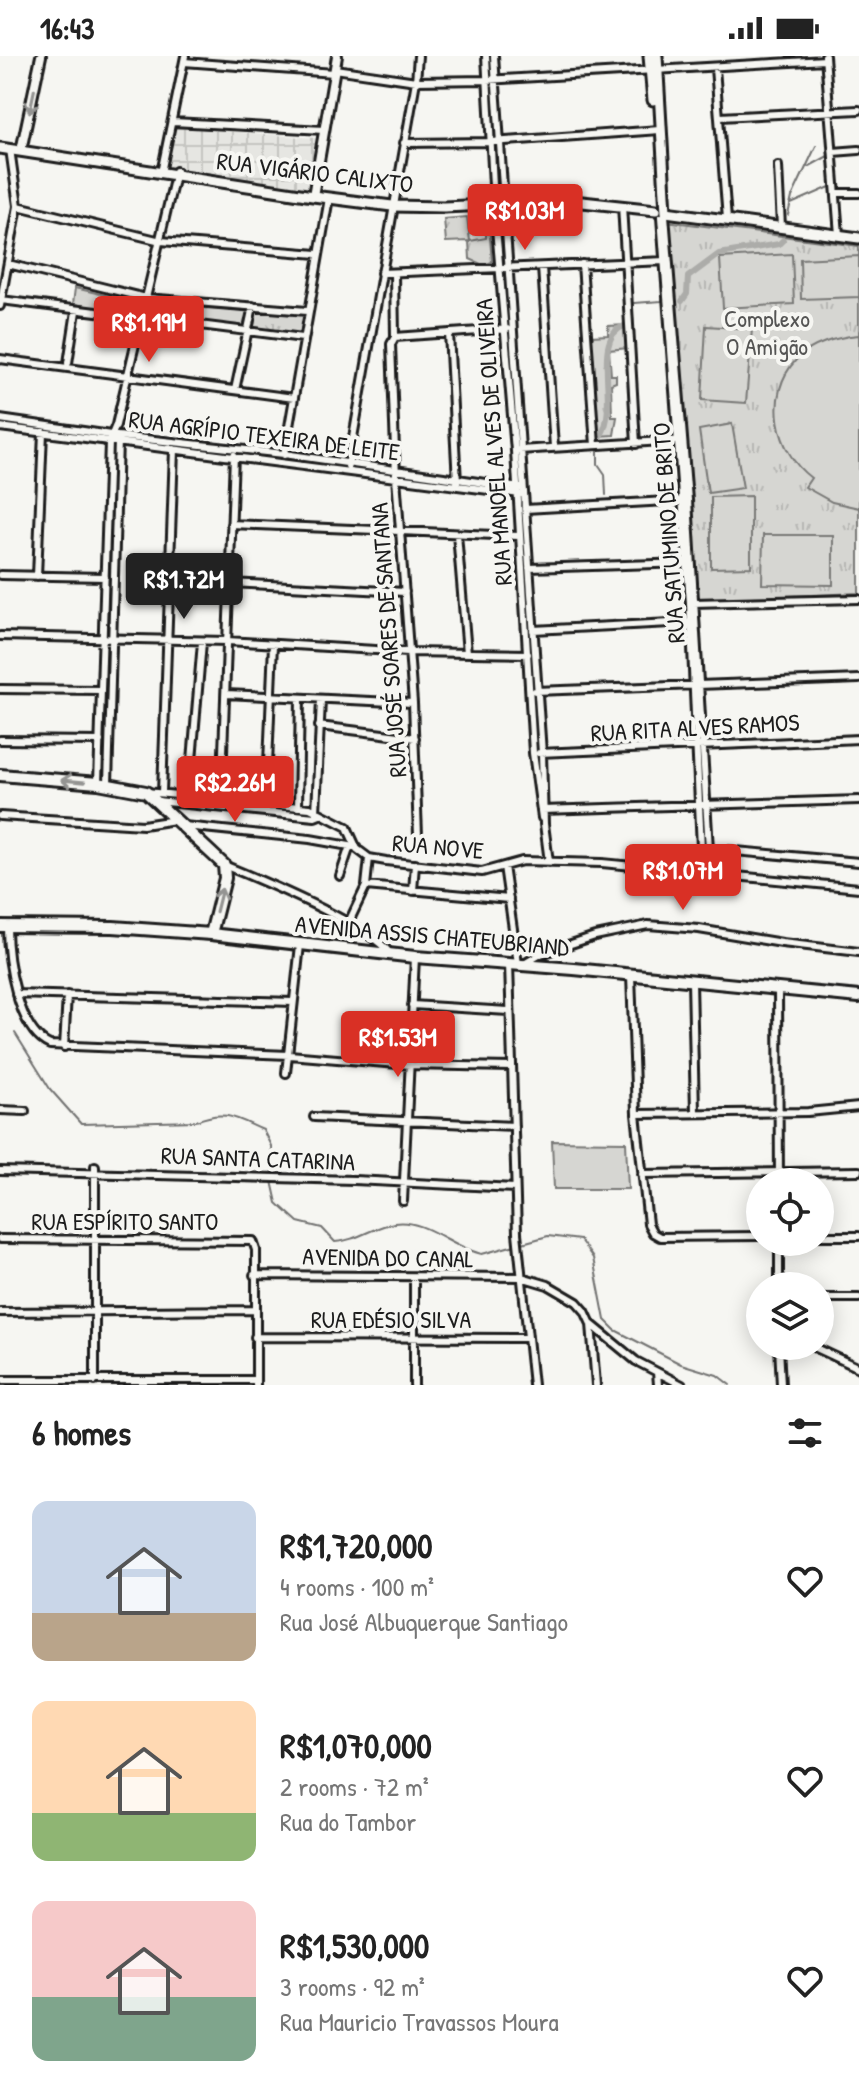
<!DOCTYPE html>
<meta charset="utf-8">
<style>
body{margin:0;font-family:"Patrick Hand",sans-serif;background:#f6f6f6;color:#222;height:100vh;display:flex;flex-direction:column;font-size:30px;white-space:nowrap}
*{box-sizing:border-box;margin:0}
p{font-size:26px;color:#767676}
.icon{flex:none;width:44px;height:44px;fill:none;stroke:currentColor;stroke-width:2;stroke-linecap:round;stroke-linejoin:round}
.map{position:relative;height:1329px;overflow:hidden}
.drawer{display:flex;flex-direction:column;background:#fff;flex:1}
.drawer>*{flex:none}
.controls{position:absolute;left:746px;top:1112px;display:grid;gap:16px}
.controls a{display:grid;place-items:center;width:88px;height:88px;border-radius:50%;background:#fff;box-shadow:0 4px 20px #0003;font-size:40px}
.price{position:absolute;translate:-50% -68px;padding:0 18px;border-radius:8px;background:#d93025;color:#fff;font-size:26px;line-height:52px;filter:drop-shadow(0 2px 4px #0008)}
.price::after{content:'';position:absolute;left:50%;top:48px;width:24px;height:18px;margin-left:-12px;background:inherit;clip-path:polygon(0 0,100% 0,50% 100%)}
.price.active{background:#222;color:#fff}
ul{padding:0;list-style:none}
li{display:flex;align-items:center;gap:24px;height:200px;padding:0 32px}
li span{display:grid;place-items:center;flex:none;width:224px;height:160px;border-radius:16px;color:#555}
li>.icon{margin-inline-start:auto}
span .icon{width:96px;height:96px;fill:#fffc;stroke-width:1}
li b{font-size:34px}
h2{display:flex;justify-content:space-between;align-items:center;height:96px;padding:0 32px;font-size:34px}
.status{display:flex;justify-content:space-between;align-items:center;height:56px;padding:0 40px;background:#fff;direction:ltr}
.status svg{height:22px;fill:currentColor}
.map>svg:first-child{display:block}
</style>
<div class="status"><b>16:43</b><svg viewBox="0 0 49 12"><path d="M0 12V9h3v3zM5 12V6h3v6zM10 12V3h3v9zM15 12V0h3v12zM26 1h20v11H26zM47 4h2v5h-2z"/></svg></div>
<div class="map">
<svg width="859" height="1329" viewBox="0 0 859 1329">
<defs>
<pattern id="industrial-grid" width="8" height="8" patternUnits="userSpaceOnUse" patternTransform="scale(2)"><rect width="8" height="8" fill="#e6e6e2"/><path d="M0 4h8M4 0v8" fill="none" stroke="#c5c5c1"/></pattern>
<pattern id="grass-tufts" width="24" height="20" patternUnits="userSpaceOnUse" patternTransform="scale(2)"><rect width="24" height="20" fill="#d6d6d2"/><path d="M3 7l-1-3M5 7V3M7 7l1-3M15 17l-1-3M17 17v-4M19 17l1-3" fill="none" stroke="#b7b7b4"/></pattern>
</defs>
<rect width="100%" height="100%" fill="#f6f6f2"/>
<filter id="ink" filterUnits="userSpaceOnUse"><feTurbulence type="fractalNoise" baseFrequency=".0125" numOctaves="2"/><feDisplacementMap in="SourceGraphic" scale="16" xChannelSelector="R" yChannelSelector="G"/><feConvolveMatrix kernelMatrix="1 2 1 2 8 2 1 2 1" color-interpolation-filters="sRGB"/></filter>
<g filter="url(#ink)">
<!-- industrial -->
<path fill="url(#industrial-grid)" d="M172,71L316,82L307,133L249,126L164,111Z"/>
<!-- grass -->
<path fill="url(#grass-tufts)" stroke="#797977" stroke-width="2" d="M488,159L492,206L483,209L470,203L469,185L446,186L444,163L467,161L470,185L486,182V164L479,163V160Z
M666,165L859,190V537L695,544Z
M75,232L139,247L135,259L73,248Z
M153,247L247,255L244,271L151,258Z
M256,255L304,259L300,279L254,271Z
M626,269L628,292L609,294L611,319H616V326L611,328L612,361H617L614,379L598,380L591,280L608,279V270Z"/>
<!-- garden -->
<path fill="#d6d6d2" stroke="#797977" stroke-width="2" d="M792,198L794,248L723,252L720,202Z
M859,200V241L801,243L800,203Z
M706,270L752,273L746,347L702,344Z
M859,279V452L832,446L805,431L811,422C776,396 764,338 796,304C811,288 837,281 859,279Z
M732,368L743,432L708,437L699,374Z
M751,440V511L711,512V441Z
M763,479H833V529L762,528Z
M552,1085L626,1086L628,1133H554Z"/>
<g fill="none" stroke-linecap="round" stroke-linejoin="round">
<!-- stream -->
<path stroke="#727271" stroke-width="2" d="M808,111L828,100
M791,148L830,131
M788,159L792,141L816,90
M634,247L662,245L666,242
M598,392V408L605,418L606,439
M15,977L50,1033L81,1068L196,1065C224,1053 236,1062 263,1074L271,1090L272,1118
M272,1125L277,1147L298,1166L322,1172L335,1186C356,1185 373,1171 394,1167C425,1162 453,1192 482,1198L548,1180L580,1184L593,1202L605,1264L615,1274L681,1308L717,1319L730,1329"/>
<!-- canal -->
<path stroke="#acaca9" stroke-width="6" d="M682,245L687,238L688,221L719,198L779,188L783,184
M601,379C620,351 590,282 624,270"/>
<!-- minor casing -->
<g stroke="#1c1c1c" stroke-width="12">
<path id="minor" d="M486,0L494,148L515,395L533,697L542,762
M494,0L542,697L544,768L549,806
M825,0L839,179
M184,6L334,17
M715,12L727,163
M335,13L416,25L487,24L825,4
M720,61L859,54
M173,66L324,74
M404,87L492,86L660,74
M833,96L859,94
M778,110L781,171
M161,117L185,0
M837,137H859
M622,149L636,388
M18,150L161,185L317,198
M665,159L688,444L709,793
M661,161L690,547L701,792L859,806
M8,208L146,242L307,255
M582,208L595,389
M542,211L554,391
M381,217L666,205
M394,217L395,281
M1,244L303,282
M0,250L18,150L10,93
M449,277L457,426
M0,303L294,342
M68,307L76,255
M235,334L253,250
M0,363L118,380L284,398L520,432
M0,371L520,438
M519,394L679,384
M284,399L329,142
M348,410L416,25L418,0
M525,453L685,444
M231,468L519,480
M457,478L467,597
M529,512L688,507
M0,519L105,521
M37,520L43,376
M230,527L405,536
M693,547L859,543
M533,574L691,566
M0,580L227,585L408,596L528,598
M0,633L101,634
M535,635L859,623
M226,638L413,647
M319,670L415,682
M0,684L100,685
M539,697L859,683
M98,727L109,386L116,369L176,115
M108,728L118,384
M146,736L310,752L347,771L357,793L369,802L386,805L482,816L522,805L602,807L859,832
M162,737L174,393
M189,740L202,586
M157,745L315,761L320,759
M221,751L234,399
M298,751L300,642
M542,754L859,744
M266,756L273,588
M316,757L321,643
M0,760L143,769L175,764
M184,770L310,783L355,791
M418,779L413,647L396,421L391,288L395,281L507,273
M224,809C258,823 373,871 390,898
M504,810L518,908
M340,820L350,790
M366,830L509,843
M413,835L415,808
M348,868L366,830L369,802
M7,871C7,902 17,975 50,989L289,999L410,1009L511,1011
M509,907L517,1177L533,1329
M524,908L541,898L595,880L648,869L699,873L782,887L859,896
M631,919L636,1058L648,1168L653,1177L660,1181L760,1180
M692,925L695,1056
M778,934L779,1126
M16,938L293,946
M412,949L508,955
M64,991L67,939
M286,1017L300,889
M0,1054L25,1055
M636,1058L808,1056L859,1051
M314,1061L514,1070
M95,1110V1325
M0,1115L354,1124L515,1132
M642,1118L859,1115
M403,1145L415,901
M820,1180H859
M0,1183L253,1185L256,1194V1329
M779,1186V1230
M254,1219L521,1221L548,1229L577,1246L585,1255L591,1268L636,1305L682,1329
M414,1221V1329
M820,1242H859
M0,1256L254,1254
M591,1268L596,1329
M255,1281L528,1282
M779,1290L781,1329
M812,1290L859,1312
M657,1316L658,1329
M0,1324H256"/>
</g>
<!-- tertiary casing -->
<g stroke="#1c1c1c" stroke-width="14">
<path id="tertiary" d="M22,90L41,0
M313,140L337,0"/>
</g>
<!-- secondary casing -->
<g stroke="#1c1c1c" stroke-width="15">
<path id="secondary" d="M649,0L653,44
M657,0L666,156
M0,92L313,140L392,150L444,151L573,145L656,154
M666,156L859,182"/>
</g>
<!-- primary casing -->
<g stroke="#1c1c1c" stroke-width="16">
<path id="primary" d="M0,719L98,727L146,736L224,809L225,822L211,878
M0,870L113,871L211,878L415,901L574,913L859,941"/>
</g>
<!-- minor -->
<use href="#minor" stroke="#f6f6f2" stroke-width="6"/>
<!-- tertiary -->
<use href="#tertiary" stroke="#f6f6f2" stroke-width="8"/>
<!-- secondary -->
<use href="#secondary" stroke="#f6f6f2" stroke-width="9"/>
<!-- primary -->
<use href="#primary" stroke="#f6f6f2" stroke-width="10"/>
</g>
<!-- one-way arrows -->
<defs><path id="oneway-shaft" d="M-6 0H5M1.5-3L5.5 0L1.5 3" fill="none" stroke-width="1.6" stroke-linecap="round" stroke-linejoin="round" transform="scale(2)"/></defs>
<g stroke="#949492">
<use href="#oneway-shaft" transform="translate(32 45) rotate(102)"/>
<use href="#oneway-shaft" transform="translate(73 725) rotate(-175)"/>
<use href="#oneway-shaft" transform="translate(219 844) rotate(-76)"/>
</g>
</g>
<g text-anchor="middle" stroke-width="8" stroke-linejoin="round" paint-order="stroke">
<!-- street labels -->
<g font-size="24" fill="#1c1c1c" stroke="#f6f6f2">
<text transform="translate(315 117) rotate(7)" y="8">RUA VIGÁRIO CALIXTO</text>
<text transform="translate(264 380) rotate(7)" y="8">RUA AGRÍPIO TEXEIRA DE LEITE</text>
<text transform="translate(494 386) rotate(-94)" y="8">RUA MANOEL ALVES DE OLIVEIRA</text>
<text transform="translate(669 477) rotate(-94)" y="8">RUA SATUMINO DE BRITO</text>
<text transform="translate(389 584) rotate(-94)" y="8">RUA JOSÉ SOARES DE SANTANA</text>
<text transform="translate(695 672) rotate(-3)" y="8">RUA RITA ALVES RAMOS</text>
<text transform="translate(438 791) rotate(5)" y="8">RUA NOVE</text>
<text transform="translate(432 880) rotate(5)" y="8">AVENIDA ASSIS CHATEUBRIAND</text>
<text transform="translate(258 1103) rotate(2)" y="8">RUA SANTA CATARINA</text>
<text x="125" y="1174">RUA ESPÍRITO SANTO</text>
<text transform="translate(388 1202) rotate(1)" y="8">AVENIDA DO CANAL</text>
<text x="391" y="1272">RUA EDÉSIO SILVA</text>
</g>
<!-- park labels -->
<g font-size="24" fill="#545453" stroke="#f6f6f2">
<text x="767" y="271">Complexo<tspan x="767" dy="28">O Amigão</tspan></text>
</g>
</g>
</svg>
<div class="controls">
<a><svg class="icon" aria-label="locate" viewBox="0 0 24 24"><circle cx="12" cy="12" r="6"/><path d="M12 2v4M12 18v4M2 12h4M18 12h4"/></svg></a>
<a><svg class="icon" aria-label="layers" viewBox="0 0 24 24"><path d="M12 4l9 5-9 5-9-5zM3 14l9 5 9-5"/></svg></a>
</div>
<b class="price" style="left:525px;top:196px">R$1.03M</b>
<b class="price" style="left:149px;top:308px">R$1.19M</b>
<b class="price active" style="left:184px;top:565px">R$1.72M</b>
<b class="price" style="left:235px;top:768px">R$2.26M</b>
<b class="price" style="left:683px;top:856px">R$1.07M</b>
<b class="price" style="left:398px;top:1023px">R$1.53M</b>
</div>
<section class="drawer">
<h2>6 homes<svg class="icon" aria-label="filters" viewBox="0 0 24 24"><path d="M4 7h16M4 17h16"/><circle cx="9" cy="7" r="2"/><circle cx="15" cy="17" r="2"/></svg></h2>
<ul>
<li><span style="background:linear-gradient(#c9d6e8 70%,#b9a48a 0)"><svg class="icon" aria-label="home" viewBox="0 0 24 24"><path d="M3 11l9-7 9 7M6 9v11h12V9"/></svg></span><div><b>R$1,720,000</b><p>4 rooms · 100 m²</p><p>Rua José Albuquerque Santiago</p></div><svg class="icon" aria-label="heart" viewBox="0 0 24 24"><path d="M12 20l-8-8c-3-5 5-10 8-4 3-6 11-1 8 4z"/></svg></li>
<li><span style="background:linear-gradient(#ffd9b3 70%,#8fb573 0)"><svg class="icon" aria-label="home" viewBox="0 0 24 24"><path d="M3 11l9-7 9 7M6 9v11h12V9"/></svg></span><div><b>R$1,070,000</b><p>2 rooms · 72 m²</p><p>Rua do Tambor</p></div><svg class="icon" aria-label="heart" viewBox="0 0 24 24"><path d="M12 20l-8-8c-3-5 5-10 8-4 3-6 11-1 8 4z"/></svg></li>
<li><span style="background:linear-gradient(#f6c9c9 60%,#7fa58c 0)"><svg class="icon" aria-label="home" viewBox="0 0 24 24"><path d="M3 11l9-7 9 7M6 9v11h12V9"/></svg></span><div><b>R$1,530,000</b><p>3 rooms · 92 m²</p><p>Rua Mauricio Travassos Moura</p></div><svg class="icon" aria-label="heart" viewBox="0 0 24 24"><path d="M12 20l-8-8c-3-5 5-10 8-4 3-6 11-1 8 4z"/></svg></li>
</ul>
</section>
